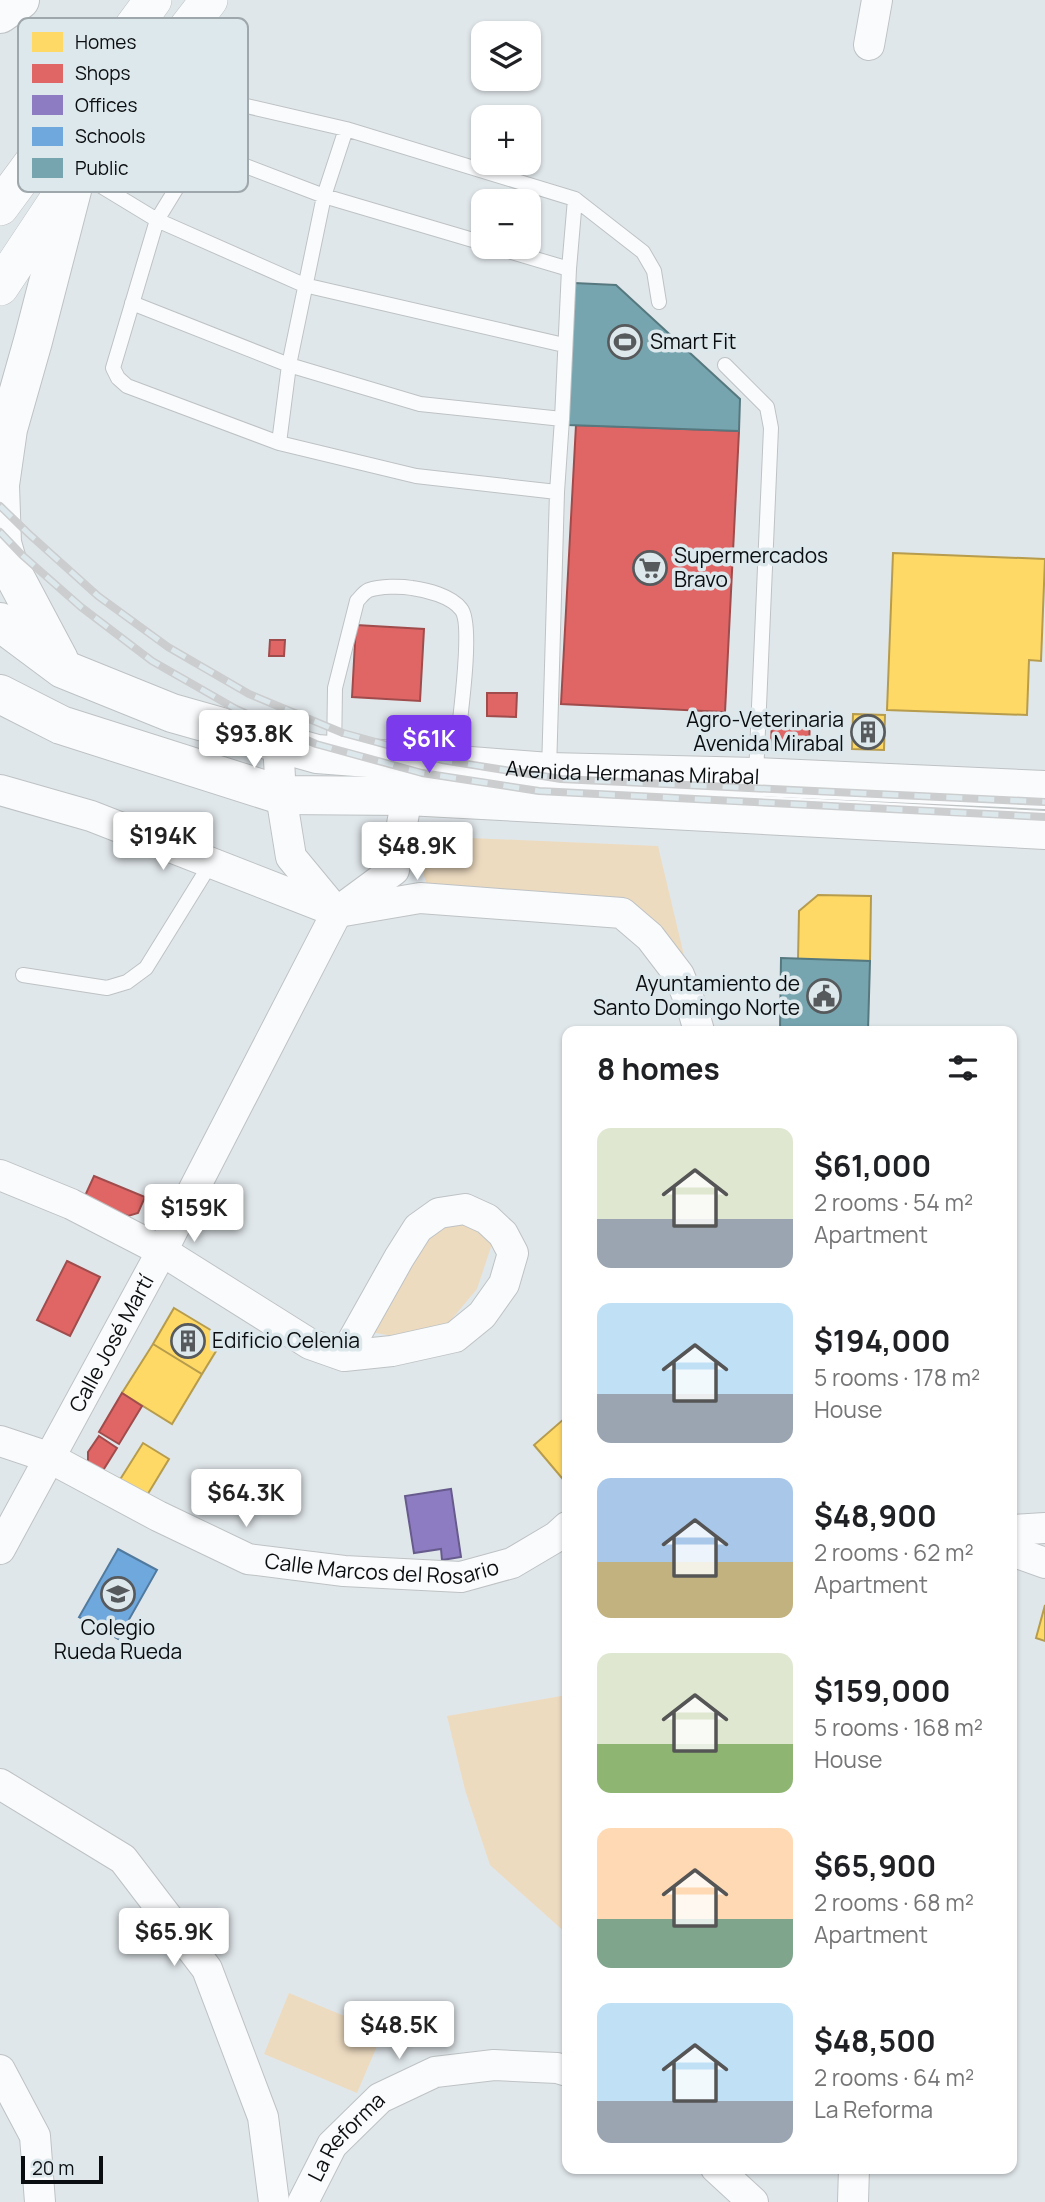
<!DOCTYPE html>
<meta charset="utf-8">
<style>
body{margin:0;font-family:Manrope,sans-serif;background:#f2f2f2;color:#202124;height:100vh;display:flex;flex-direction:column;font-size:26px;white-space:nowrap}
*{box-sizing:border-box;margin:0}
p{font-size:23px;color:#757577}
.icon{flex:none;width:38px;height:38px;fill:none;stroke:currentColor;stroke-width:2;stroke-linecap:round;stroke-linejoin:round}
.map{position:relative;flex:1;overflow:hidden}
.details{position:absolute;left:562px;top:1026px;width:455px;height:1148px;display:flex;flex-direction:column;background:#fff;border-radius:14px;box-shadow:0 2px 5px #0004}
.details>*{flex:none}
.tools{position:absolute;left:471px;top:21px;display:grid;gap:14px}
.tools a{display:grid;place-items:center;width:70px;height:70px;border-radius:14px;background:#fff;box-shadow:0 2px 5px #0004;font-size:35px}
.scale{position:absolute;left:21px;bottom:18px;width:82px;box-sizing:border-box;padding-left:7px;border:4px solid #0b0e10;border-top:0;font-size:19px;line-height:24px;white-space:nowrap;color:#0b0e10;-webkit-text-stroke:5px #dde8ed;paint-order:stroke}
.price{position:absolute;translate:-50% -60px;padding:0 16px;border-radius:7px;background:#fff;color:#222;font-size:23px;line-height:46px;filter:drop-shadow(0 2px 4px #0008)}
.price::after{content:'';position:absolute;left:50%;top:42px;width:21px;height:16px;margin-left:-10px;background:inherit;clip-path:polygon(0 0,100% 0,50% 100%)}
.price.active{background:#7c3aed;color:#fff}
ul{padding:0;list-style:none}
li{display:flex;align-items:center;gap:21px;height:175px;padding:0 35px}
li span{display:grid;place-items:center;flex:none;width:196px;height:140px;border-radius:14px;color:#555}
li>.icon{margin-inline-start:auto}
span .icon{width:84px;height:84px;fill:#fffc;stroke-width:1}
li b{font-size:30px}
h2{display:flex;justify-content:space-between;align-items:center;height:84px;padding:0 35px;font-size:30px}
.map>svg:first-child{display:block}
</style>
<div class="map">
<svg width="1045" height="2202" viewBox="0 0 1045 2202">
<rect width="100%" height="100%" fill="#e0e7ea"/>
<!-- green -->
<path fill="#eddbc0" d="M448,837L658,846L687,968L660,936L431,891C415,866 425,851 448,837Z
M467,1223L492,1244L477,1289L446,1326L399,1337L370,1332L432,1228Z
M567,1695V1934L490,1865L465,1790L447,1716Z
M289,1993L383,2032L357,2093L264,2054Z"/>
<!-- homes -->
<path fill="#ffd966" stroke="#b69c4c" stroke-width="2" d="M893,553L1045,559L1041,661L1029,660L1027,715L887,710Z
M853,714L885,715L884,750L852,749Z
M818,895L871,896L870,961L798,960L799,911Z
M174,1308L224,1338L202,1374L153,1344Z
M153,1344L202,1374L172,1424L122,1393Z
M565,1418L567,1420V1484L534,1445Z
M143,1443L169,1459L143,1502L116,1486Z
M1045,1605V1641L1036,1638Z"/>
<!-- shops -->
<path fill="#e06666" stroke="#a04c4c" stroke-width="2" d="M576,425L739,431L725,712L561,704Z
M356,625L424,629L420,701L352,697Z
M270,640H285L284,656H269Z
M487,693H517L516,717L487,716Z
M772,714L810,715L809,750L771,749Z
M94,1176L145,1197L138,1213L128,1216L84,1198Z
M67,1261L100,1277L70,1336L37,1320Z
M122,1393L142,1406L119,1444L99,1432Z
M99,1436L117,1448L102,1472L88,1462V1452Z"/>
<!-- offices -->
<path fill="#8e7cc3" stroke="#675b8d" stroke-width="2" d="M451,1489L461,1557L442,1560L441,1549L414,1553L405,1496Z"/>
<!-- schools -->
<path fill="#6fa8dc" stroke="#517a9f" stroke-width="2" d="M118,1549L157,1570L118,1639L79,1617Z"/>
<!-- public -->
<path fill="#76a5af" stroke="#56787f" stroke-width="2" d="M574,283L616,285L740,399L739,431L568,425Z
M781,958L870,961L868,1031H780Z"/>
<g fill="none" stroke-linecap="round" stroke-linejoin="round">
<!-- service casing -->
<g stroke="#bec2c4" stroke-width="16">
<path id="service" d="M346,129L324,196L483,243
M201,149L324,196L289,365L279,443L416,476L557,492
M78,172L157,220L225,109L238,104L346,129L575,199L569,269L562,419
M575,199L643,252L654,271L659,302
M495,247L569,269
M132,303L289,365L420,404L562,419L557,492L549,771
M725,365L767,407L771,428L756,776
M279,443L127,386L118,378L113,368L157,220L304,285L564,345
M334,754L335,688L357,601C361,597 364,592 369,590C380,586 401,586 412,588C427,590 451,596 461,609C475,625 457,738 455,764
M23,975L107,988L127,982L146,968L211,863"/>
</g>
<!-- minor casing -->
<g stroke="#bec2c4" stroke-width="32">
<g id="minor">
<path d="M869,45L877,0"/>
<path d="M278,743L281,795L291,857L334,909"/>
<path d="M0,790L91,816L337,912"/>
<path d="M344,911L420,898L622,913L650,937L679,975L693,1010L699,1031"/>
<path d="M0,1175L71,1204L162,1251L310,1344L344,1356L392,1351L455,1337L482,1315L504,1284L513,1253L503,1234L487,1219L465,1209L439,1213L418,1228L399,1258L344,1356"/>
<path id="s1" d="M0,1441L48,1457L158,1516L248,1559L344,1571L461,1577L512,1563L556,1537L567,1527"/>
<path d="M1012,1530L1045,1528"/>
<path id="s2" d="M0,1549L162,1251L337,912L394,870L407,796L404,778"/>
<path d="M1012,1551L1045,1563"/>
<path d="M0,1784L123,1859L207,1969L263,2117L274,2202"/>
<path d="M0,2070L35,2136L40,2202"/>
<path d="M716,2168L753,2202"/>
<path id="s3" d="M303,2202L332,2145L380,2098L435,2072L494,2065L557,2068L567,2071"/>
<path d="M853,2202L854,2168"/>
</g>
</g>
<!-- tertiary casing -->
<g stroke="#bec2c4" stroke-width="38">
<path id="tertiary" d="M0,207L153,0
M0,287L77,171L209,0"/>
</g>
<!-- primary casing -->
<g stroke="#bec2c4" stroke-width="40">
<g id="primary">
<path d="M0,14L20,0"/>
<path id="s4" d="M0,622L63,669L172,713L317,754L549,772L756,777L1045,790"/>
<path d="M59,660L8,564L2,543L0,485L8,429L33,341L77,171"/>
<path d="M0,694L61,725L281,795L407,796L1045,830"/>
</g>
</g>
<!-- service -->
<use href="#service" stroke="#fafbfc" stroke-width="14"/>
<!-- minor -->
<use href="#minor" stroke="#fafbfc" stroke-width="30"/>
<!-- tertiary -->
<use href="#tertiary" stroke="#fafbfc" stroke-width="37"/>
<!-- primary -->
<use href="#primary" stroke="#fafbfc" stroke-width="38"/>
<!-- rail casing -->
<g stroke="#cbcdce" stroke-width="8">
<path id="rail" d="M0,506L29,534L98,596L168,647L249,694L343,733L442,760L561,779L1045,802
M0,532L22,555L81,607L152,661L236,709L316,744L422,773L539,791L1045,817"/>
</g>
<!-- rail -->
<use href="#rail" stroke="#dde8ed" stroke-width="5" stroke-dasharray="16" stroke-linecap="butt"/>
</g>
<!-- icons -->
<defs>
<g id="stadium-ring" transform="scale(1.75)"><circle r="9.5" fill="#dde8ed" stroke="#565a5c" stroke-width="1.5"/><path d="M0-5a6.5 5 0 1 0 0 10a6.5 5 0 1 0 0-10ZM-3.5-1.8h7v3.6h-7Z" fill="#565a5c"/></g>
<g id="supermarket-ring" transform="scale(1.75)"><circle r="9.5" fill="#dde8ed" stroke="#565a5c" stroke-width="1.5"/><path d="M-6-5.5h2.5l.6 2H6L4.5 2H-2.5L-4.4-4H-6ZM-1.5 3.2a1.3 1.3 0 1 0 .1 0ZM3 3.2a1.3 1.3 0 1 0 .1 0Z" fill="#565a5c"/></g>
<g id="building-ring" transform="scale(1.75)"><circle r="9.5" fill="#dde8ed" stroke="#565a5c" stroke-width="1.5"/><path d="M-4-6H4V6H1V3H-1V6H-4ZM-2.5-4.3h1.7v1.8h-1.7ZM.8-4.3h1.7v1.8H.8ZM-2.5-1h1.7V.8h-1.7ZM.8-1h1.7V.8H.8Z" fill="#565a5c"/></g>
<g id="civic-ring" transform="scale(1.75)"><circle r="9.5" fill="#dde8ed" stroke="#565a5c" stroke-width="1.5"/><path d="M-.6-6.5H3V-4.5H.6V-3L4-1V1h2V6H-6V1h2V-1L-.6-3ZM-1.2 2.5V6h2.4V2.5Z" fill="#565a5c"/></g>
<g id="school-ring" transform="scale(1.75)"><circle r="9.5" fill="#dde8ed" stroke="#565a5c" stroke-width="1.5"/><path d="M0-5L7-2L0 1L-7-2ZM-4 1L0 2.5L4 1V4Q0 6-4 4Z" fill="#565a5c"/></g>
</defs>
<g fill-rule="evenodd">
<use href="#stadium-ring" x="625" y="342"/>
<use href="#supermarket-ring" x="650" y="568"/>
<use href="#building-ring" x="868" y="732"/>
<use href="#civic-ring" x="824" y="996"/>
<use href="#building-ring" x="188" y="1341"/>
<use href="#school-ring" x="118" y="1594"/>
</g>
<g text-anchor="middle" stroke-width="7" stroke-linejoin="round" paint-order="stroke">
<!-- poi labels -->
<g font-size="21" fill="#0b0e10" stroke="#dde8ed" text-anchor="start">
<text x="650" y="349">Smart Fit</text>
<text x="674" y="563">Supermercados<tspan x="674" dy="24">Bravo</tspan></text>
<text x="844" y="727" text-anchor="end">Agro-Veterinaria<tspan x="844" dy="24">Avenida Mirabal</tspan></text>
<text x="800" y="991" text-anchor="end">Ayuntamiento de<tspan x="800" dy="24">Santo Domingo Norte</tspan></text>
<text x="212" y="1348">Edificio Celenia</text>
<text x="118" y="1635" text-anchor="middle">Colegio<tspan x="118" dy="24">Rueda Rueda</tspan></text>
</g>
<!-- street labels -->
<g font-size="21" fill="#0b0e10" stroke="#dde8ed">
<text dy="7" stroke="none"><textPath href="#s4" startOffset="663">Avenida Hermanas Mirabal</textPath></text>
<text dy="7" stroke="none"><textPath href="#s2" startOffset="234">Calle José Martí</textPath></text>
<text dy="7" stroke="none"><textPath href="#s1" startOffset="410">Calle Marcos del Rosario</textPath></text>
<text dy="7" stroke="none"><textPath href="#s3" startOffset="79">La Reforma</textPath></text>
</g>
</g>
<!-- legend -->
<rect x="18" y="18" width="230" height="174" rx="10" fill="#dde8ed" stroke="#9ea7ab" stroke-width="2"/>
<rect x="32" y="32" width="31" height="20" fill="#ffd966"/>
<rect x="32" y="64" width="31" height="19" fill="#e06666"/>
<rect x="32" y="95" width="31" height="20" fill="#8e7cc3"/>
<rect x="32" y="127" width="31" height="19" fill="#6fa8dc"/>
<rect x="32" y="158" width="31" height="20" fill="#76a5af"/>
<g font-size="19" fill="#0b0e10">
<text x="75" y="49">Homes</text>
<text x="75" y="80">Shops</text>
<text x="75" y="112">Offices</text>
<text x="75" y="143">Schools</text>
<text x="75" y="175">Public</text>
</g>
</svg>
<div class="tools">
<a><svg class="icon" aria-label="layers" viewBox="0 0 24 24"><path d="M12 4l9 5-9 5-9-5zM3 14l9 5 9-5"/></svg></a>
<a>+</a>
<a>−</a>
</div>
<div class="scale">20 m</div>
<b class="price" style="left:254px;top:770px">$93.8K</b>
<b class="price active" style="left:429px;top:775px">$61K</b>
<b class="price" style="left:163px;top:872px">$194K</b>
<b class="price" style="left:417px;top:882px">$48.9K</b>
<b class="price" style="left:194px;top:1244px">$159K</b>
<b class="price" style="left:246px;top:1529px">$64.3K</b>
<b class="price" style="left:174px;top:1968px">$65.9K</b>
<b class="price" style="left:399px;top:2061px">$48.5K</b>
<section class="details">
<h2>8 homes<svg class="icon" aria-label="filters" viewBox="0 0 24 24"><path d="M4 7h16M4 17h16"/><circle cx="9" cy="7" r="2"/><circle cx="15" cy="17" r="2"/></svg></h2>
<ul>
<li><span style="background:linear-gradient(#dfe7d0 65%,#9aa5b1 0)"><svg class="icon" aria-label="home" viewBox="0 0 24 24"><path d="M3 11l9-7 9 7M6 9v11h12V9"/></svg></span><div><b>$61,000</b><p>2 rooms · 54 m²</p><p>Apartment</p></div></li>
<li><span style="background:linear-gradient(#bfe0f5 65%,#9aa5b1 0)"><svg class="icon" aria-label="home" viewBox="0 0 24 24"><path d="M3 11l9-7 9 7M6 9v11h12V9"/></svg></span><div><b>$194,000</b><p>5 rooms · 178 m²</p><p>House</p></div></li>
<li><span style="background:linear-gradient(#a9c7e8 60%,#c2b280 0)"><svg class="icon" aria-label="home" viewBox="0 0 24 24"><path d="M3 11l9-7 9 7M6 9v11h12V9"/></svg></span><div><b>$48,900</b><p>2 rooms · 62 m²</p><p>Apartment</p></div></li>
<li><span style="background:linear-gradient(#dfe7d0 65%,#8fb573 0)"><svg class="icon" aria-label="home" viewBox="0 0 24 24"><path d="M3 11l9-7 9 7M6 9v11h12V9"/></svg></span><div><b>$159,000</b><p>5 rooms · 168 m²</p><p>House</p></div></li>
<li><span style="background:linear-gradient(#ffd9b3 65%,#7fa58c 0)"><svg class="icon" aria-label="home" viewBox="0 0 24 24"><path d="M3 11l9-7 9 7M6 9v11h12V9"/></svg></span><div><b>$65,900</b><p>2 rooms · 68 m²</p><p>Apartment</p></div></li>
<li><span style="background:linear-gradient(#bfe0f5 70%,#9aa5b1 0)"><svg class="icon" aria-label="home" viewBox="0 0 24 24"><path d="M3 11l9-7 9 7M6 9v11h12V9"/></svg></span><div><b>$48,500</b><p>2 rooms · 64 m²</p><p>La Reforma</p></div></li>
</ul>
</section>
</div>
